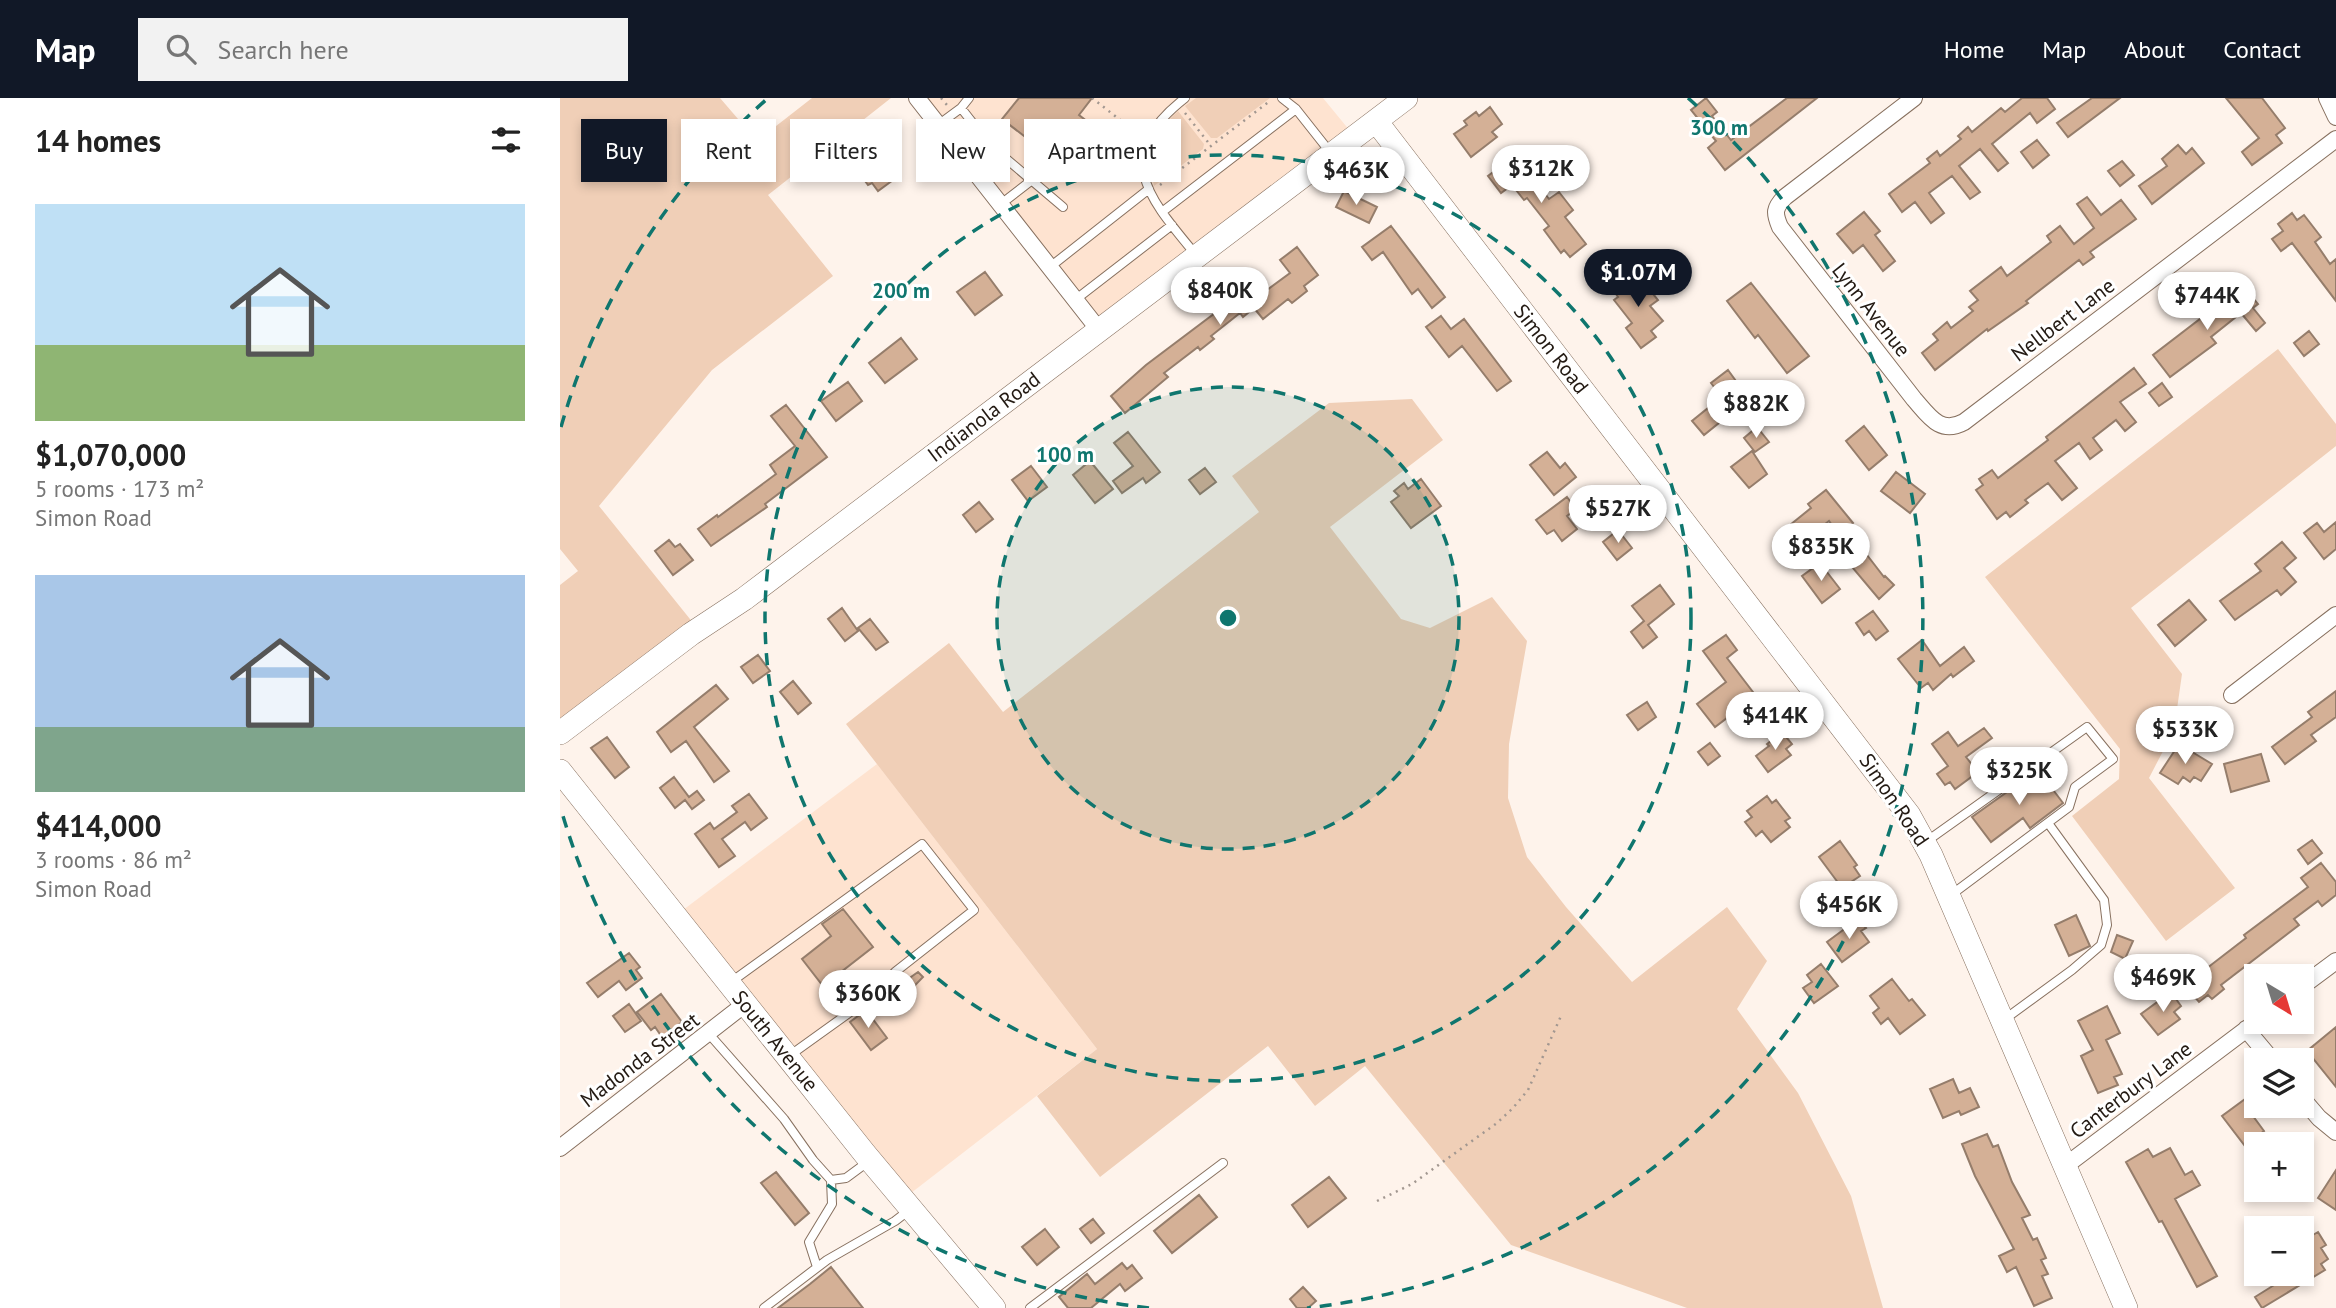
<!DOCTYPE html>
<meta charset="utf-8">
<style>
body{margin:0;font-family:"PT Sans",sans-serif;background:#f2f2f2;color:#222;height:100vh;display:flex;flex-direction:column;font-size:26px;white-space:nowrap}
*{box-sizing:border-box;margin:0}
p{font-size:23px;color:#767676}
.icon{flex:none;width:38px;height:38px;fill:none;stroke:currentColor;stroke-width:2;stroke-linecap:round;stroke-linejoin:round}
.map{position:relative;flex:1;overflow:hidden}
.panel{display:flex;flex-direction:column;background:#fff;width:560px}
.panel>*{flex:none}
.top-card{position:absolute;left:21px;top:21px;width:665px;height:63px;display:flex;gap:14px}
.needle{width:46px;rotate:142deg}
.controls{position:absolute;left:1684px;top:866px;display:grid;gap:14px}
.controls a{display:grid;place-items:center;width:70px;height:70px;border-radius:0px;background:#fff;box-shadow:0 4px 10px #0003;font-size:35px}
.price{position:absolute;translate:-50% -60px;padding:0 16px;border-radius:24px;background:#fff;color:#222;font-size:23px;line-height:46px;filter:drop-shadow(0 2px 4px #0008)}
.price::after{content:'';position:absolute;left:50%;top:42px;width:21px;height:16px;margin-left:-10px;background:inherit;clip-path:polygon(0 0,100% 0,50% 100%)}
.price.active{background:#111827;color:#fff}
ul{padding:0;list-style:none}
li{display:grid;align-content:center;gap:14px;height:371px;padding:0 35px}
li span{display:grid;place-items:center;height:217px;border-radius:0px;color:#555}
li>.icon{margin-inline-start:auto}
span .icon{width:126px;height:126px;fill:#fffc;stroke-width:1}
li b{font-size:30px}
h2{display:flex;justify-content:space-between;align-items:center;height:84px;padding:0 35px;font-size:30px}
.chip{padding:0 24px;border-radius:0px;background:#fff;box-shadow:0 4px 10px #0003;font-size:24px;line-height:63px}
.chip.active{background:#111827;color:#fff}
header{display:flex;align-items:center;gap:42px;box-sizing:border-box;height:98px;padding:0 35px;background:#111827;color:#fff}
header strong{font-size:33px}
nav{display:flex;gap:38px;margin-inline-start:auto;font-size:24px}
.search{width:490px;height:63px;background:#f2f2f2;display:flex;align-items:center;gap:18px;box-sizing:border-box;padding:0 24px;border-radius:0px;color:#767676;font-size:26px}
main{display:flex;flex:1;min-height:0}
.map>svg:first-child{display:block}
</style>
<header>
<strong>Map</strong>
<div class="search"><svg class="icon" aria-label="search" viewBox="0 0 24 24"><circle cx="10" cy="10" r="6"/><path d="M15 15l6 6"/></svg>Search here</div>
<nav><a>Home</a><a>Map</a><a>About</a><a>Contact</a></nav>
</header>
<main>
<section class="panel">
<h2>14 homes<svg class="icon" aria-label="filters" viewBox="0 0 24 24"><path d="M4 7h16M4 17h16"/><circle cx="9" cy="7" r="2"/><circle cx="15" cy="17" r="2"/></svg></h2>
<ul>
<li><span style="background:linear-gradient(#bfe0f5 65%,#8fb573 0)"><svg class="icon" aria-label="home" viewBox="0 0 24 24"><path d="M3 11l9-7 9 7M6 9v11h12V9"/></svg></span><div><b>$1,070,000</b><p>5 rooms · 173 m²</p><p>Simon Road</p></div></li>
<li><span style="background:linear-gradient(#a9c7e8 70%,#7fa58c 0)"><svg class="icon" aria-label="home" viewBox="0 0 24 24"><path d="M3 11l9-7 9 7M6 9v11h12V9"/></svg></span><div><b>$414,000</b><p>3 rooms · 86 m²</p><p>Simon Road</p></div></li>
</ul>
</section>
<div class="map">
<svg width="1776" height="1210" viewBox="0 0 1776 1210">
<rect width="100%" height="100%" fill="#fef3eb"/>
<!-- built -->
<path fill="#fee3d0" d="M357,0H763L795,39L539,232Z
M317,666L537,951L342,1102L115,818Z"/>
<!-- green -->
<path fill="#f0cfb7" d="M0,0H160L197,43L252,0H331L208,97L273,178L152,272L39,408L138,531L0,635V487L18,473L0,451Z
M636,0H710L657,40H651L625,8Z
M618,13L644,46L643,51L594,88C587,58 595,34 618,13Z
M1718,251L1776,326V348L1571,510L1622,576L1614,632L1589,680L1675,790L1606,843L1512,718L1559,681L1560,651L1425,479Z
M852,301L883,342L770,429L841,521L870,530L932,499L967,543L949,646L948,700L967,759L1006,809L1072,884L1167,809L1207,863L1177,911L1238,995L1291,1098L1323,1210H1127L951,1147L805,968L755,1008L708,948L540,1079L477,998L537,951L286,626L389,545L443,614L699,414L672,378L769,305Z"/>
<!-- building -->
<path fill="#d4b096" stroke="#957d6b" stroke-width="2" d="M459,0H532L519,17L555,45L535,70L528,64L517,79L442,21Z
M1146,0L1157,14L1152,18L1171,42L1227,0H1257L1165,72L1148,50L1156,43L1131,12Z
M1462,0H1487L1495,11L1477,25L1470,15L1432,46L1448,65L1438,73L1420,51L1399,68L1420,94L1410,101L1392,78L1369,95L1384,115L1371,125L1355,104L1342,114L1329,96L1370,65L1367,61L1377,53L1380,58L1401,41L1398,38L1408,29L1412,34L1441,10L1445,14Z
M1532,0H1560L1508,39L1497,25Z
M1666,0H1702L1725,30L1716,37L1722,45L1692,67L1682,54L1699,40Z
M930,9L942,26L932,34L937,39L911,59L894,36L907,27L904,23L916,14L919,18Z
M1477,42L1489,57L1473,70L1461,54Z
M308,47L333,82L318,93L312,85L308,87L289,61Z
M1618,47L1626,56L1632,50L1644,65L1592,106L1579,88L1607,68L1602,61Z
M958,60L989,101L999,94L1013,112L1005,119L1026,146L1010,159L1004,152L1001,155L984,132L989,128L967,100L964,102L952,87L941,95L928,78L945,65L947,69Z
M1562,63L1574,77L1560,88L1548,73Z
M784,93L817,109L809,125L776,109Z
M1527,99L1541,117L1561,102L1576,121L1530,154L1534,159L1523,167L1519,162L1466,203L1468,205L1428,233L1427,231L1375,272L1362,255L1378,242L1373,236L1387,224L1391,230L1413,213L1409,209L1418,202L1410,193L1441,169L1447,178L1491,144L1487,138L1500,128L1514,146L1534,130L1517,106Z
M1304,114L1320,133L1315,137L1335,163L1323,173L1303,147L1293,155L1277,136Z
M1732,115L1737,122L1744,117L1761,139L1755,144L1770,166L1776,161V203L1732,145L1721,153L1712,141L1723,133L1718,126Z
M831,128L885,199L872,210L858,191L852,196L823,154L812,162L802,149Z
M737,149L758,177L744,188L747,193L732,205L728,201L703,221L694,210L683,219L680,215L651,238L654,241L640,252L638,249L604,275L608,279L565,315L551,298L586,267L699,182L707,192L730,175L720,162Z
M425,174L442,197L415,217L397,194Z
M1068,178L1075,186L1081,181L1098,202L1090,208L1103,223L1091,233L1096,239L1081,250L1066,230L1072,225L1054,202L1058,199L1052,190Z
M1191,185L1249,258L1227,275L1198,237L1195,240L1167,203Z
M1683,188L1698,206L1693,210L1705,225L1696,233L1681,215L1651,239L1656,245L1610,279L1593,257Z
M881,218L891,231L904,221L951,283L937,293L902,248L889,259L866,229Z
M1749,233L1759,246L1744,258L1734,245Z
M341,240L357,261L325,285L309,265Z
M1574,270L1586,286L1560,304L1576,324L1565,333L1556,322L1533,340L1542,352L1530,361L1519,345L1495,363L1517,390L1502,402L1488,385L1465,402L1468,405L1450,419L1446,414L1437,421L1416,392L1423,387L1419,381L1432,372L1438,380L1488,342L1486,339Z
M1168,272L1181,290L1164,302L1151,285Z
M288,284L302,303L276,323L261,303Z
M1602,285L1612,299L1599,308L1589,295Z
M1153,306L1165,320L1144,337L1132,323Z
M226,307L267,359L205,406L207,409L151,448L138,431L157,417L158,419L216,376L210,367L235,348L211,318Z
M1304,328L1327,357L1309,372L1286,343Z
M1197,329L1209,344L1195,354L1184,340Z
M568,334L600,374L586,385L583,380L562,395L553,383L573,368L554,345Z
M1192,353L1207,376L1189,390L1171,369Z
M987,354L1000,370L1005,365L1016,379L994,397L970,367Z
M530,363L553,391L535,405L513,377Z
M471,368L487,389L468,403L452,382Z
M645,370L656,384L640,396L629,382Z
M1336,374L1365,396L1350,415L1321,393Z
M861,381L881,408L851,430L831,404L839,398L834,393L844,385L848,391Z
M1266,392L1293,425L1279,437L1269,423L1234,451L1220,435L1251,410L1248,406Z
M1007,399L1016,411L1007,418L1017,431L1002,443L994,432L987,436L976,422Z
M419,404L433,421L416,434L403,417Z
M1776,424V451L1764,461L1744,435L1757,425L1764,434Z
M1058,432L1072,450L1057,462L1043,444Z
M109,442L115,449L120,446L133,462L113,477L95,453Z
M1722,444L1736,460L1724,470L1736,484L1721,497L1717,492L1675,522L1660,503L1701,473L1695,466Z
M1307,457L1324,479L1325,478L1334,487L1319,501L1292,469Z
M1260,465L1280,491L1262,505L1242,478Z
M1100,487L1114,506L1088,527L1097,539L1083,550L1071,534L1084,523L1072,508Z
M1629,502L1646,522L1615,548L1598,527Z
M282,510L298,533L285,543L268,521Z
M1313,513L1328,533L1316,542L1309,533L1304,537L1296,525Z
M310,521L328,544L316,552L298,530Z
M1166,537L1177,552L1167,560L1196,598L1155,629L1137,606L1166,584L1143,553Z
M1362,542L1380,568L1404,549L1414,563L1393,579L1391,576L1373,592L1368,585L1361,590L1338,561Z
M198,557L210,573L193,585L181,569Z
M233,583L251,605L238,616L220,594Z
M156,587L168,601L134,629L169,673L154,684L126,643L111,654L97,634Z
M1776,593V619L1751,637L1756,643L1725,666L1712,649L1752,619L1748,614Z
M1087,604L1096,619L1078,632L1067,617Z
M1424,630L1432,640L1406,659L1418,674L1395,691L1390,684L1385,687L1377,676L1388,668L1372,646L1388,634L1398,648Z
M1222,634L1232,646L1226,651L1231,657L1208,674L1196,658L1209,648L1207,646Z
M47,639L69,669L55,680L31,650Z
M1150,645L1160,658L1148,667L1138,654Z
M1619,646L1652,666L1641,683L1634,679L1630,684L1623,679L1618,686L1600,675Z
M1701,656L1709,683L1671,694L1664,666Z
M1478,672L1503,705L1470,730L1463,720L1431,744L1412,719Z
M114,679L129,699L137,693L144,702L132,711L125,702L115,710L100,690Z
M189,696L207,720L191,732L185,724L162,741L175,758L159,769L135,736L150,725L154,731L177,714L172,708Z
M1207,698L1212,705L1216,702L1230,720L1225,723L1230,729L1211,744L1202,733L1196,738L1185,724L1192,719L1187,713Z
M1752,742L1762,755L1748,766L1738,752Z
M1280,743L1297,767L1294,769L1300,778L1282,790L1259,759Z
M1761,765L1776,784V797L1762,808L1758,803L1734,821L1739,827L1661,887L1664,891L1652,901L1648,897L1639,904L1627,890L1640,879L1638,877L1686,840L1684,837L1748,789L1741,780Z
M283,811L313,849L263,888L242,861L271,838L262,826Z
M1516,817L1530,848L1509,858L1495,827Z
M1298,821L1306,830L1301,833L1309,844L1282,864L1267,844Z
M1557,837L1573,843L1565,861L1551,854Z
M69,855L80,869L76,872L82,880L66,892L59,883L38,899L27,885Z
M1261,866L1278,888L1254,905L1243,890L1252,884L1247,877Z
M358,874L363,879L335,908L327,896Z
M1332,881L1349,903L1352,901L1365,917L1340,936L1328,920L1321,926L1313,915L1319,910L1310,898Z
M1611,894L1621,908L1614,914L1620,921L1598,937L1581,916Z
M101,896L122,924L102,939L95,929L91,932L77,914Z
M69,906L81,923L65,934L53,918Z
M1547,908L1560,935L1546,942L1562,976L1554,979L1558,987L1538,995L1521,958L1533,952L1518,923Z
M306,912L327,940L311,952L290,924Z
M1776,929V989L1747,953Z
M1393,981L1399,995L1410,990L1419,1009L1401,1017L1399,1013L1383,1020L1370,991Z
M1696,993V1016L1693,1018L1704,1033L1685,1048L1662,1018Z
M1427,1036L1433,1049L1438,1047L1452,1084L1470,1117L1462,1120L1473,1142L1477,1140L1486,1160L1481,1162L1488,1176L1482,1178L1492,1200L1474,1208L1456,1169L1447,1174L1439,1158L1454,1151L1415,1078L1402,1046Z
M1610,1050L1625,1077L1632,1073L1640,1087L1615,1101L1657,1178L1637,1189L1602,1123L1599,1124L1566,1064L1588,1051L1593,1059Z
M1776,1072V1112L1758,1100Z
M216,1074L249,1115L235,1127L201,1085Z
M769,1079L786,1100L748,1129L732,1107Z
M639,1097L657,1119L612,1155L594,1133Z
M533,1121L544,1135L531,1145L520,1131Z
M485,1131L499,1149L477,1167L462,1149Z
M1758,1134L1766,1147L1761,1150L1768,1161L1761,1166L1765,1172L1702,1210L1695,1199L1719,1184L1714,1176H1741V1144Z
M562,1165L567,1171L572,1167L582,1180L565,1193L560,1186L531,1210H508L499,1199L527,1176L535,1186Z
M271,1169L303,1210H218L250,1186Z
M743,1189L756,1203L748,1210H737L730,1201Z"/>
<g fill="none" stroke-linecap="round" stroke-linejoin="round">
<!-- lane casing -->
<g stroke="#87705f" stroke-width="10">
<path id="lane" d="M625,0C551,58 587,98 636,157
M722,0L736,11L770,54
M401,10L430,47L503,109
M378,27L401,10L409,0
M441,106L472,82
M602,114L736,11
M490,169L589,91
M515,202L612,127
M1367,743L1527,629L1553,661L1515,689L1509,709L1391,797
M171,884L362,746L414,812L335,874L307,902L229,958
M1445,921L1512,872L1541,847L1547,827L1544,802L1488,725
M149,936L224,1021L253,1062L271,1082L286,1080L309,1063
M257,1169L249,1144L272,1106L271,1082
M204,1210L267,1162L335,1123L348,1113
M470,1210L663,1065"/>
</g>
<!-- street casing -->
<g stroke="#87705f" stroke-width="18">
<path id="street" d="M357,0L539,232
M1354,0L1225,99C1214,110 1214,115 1220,129L1354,301C1369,318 1380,337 1404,324L1776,41
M1767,0L1776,19
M1672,597L1776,517
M1741,889L1776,863
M1686,931L1712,962
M1741,999L1759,1020L1776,1034
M0,1050L185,906
M1505,1068L1696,924"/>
</g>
<!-- secondary casing -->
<g stroke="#87705f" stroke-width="24">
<path id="secondary" d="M816,23L1349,717L1371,757L1566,1210
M0,635L131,536L184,501L846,0
M0,673L305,1056L434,1210"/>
</g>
<!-- path -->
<path stroke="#a29790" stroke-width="2.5" stroke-dasharray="2 5" stroke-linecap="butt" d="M381,0L387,7
M532,0L577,35
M625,15L651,48
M600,87L711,2
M817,1103L852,1086L937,1025L953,1010L968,992L1001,918"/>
<!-- lane -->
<use href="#lane" stroke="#fff" stroke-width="8"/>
<!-- street -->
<use href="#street" stroke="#fff" stroke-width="16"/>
<!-- secondary -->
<use href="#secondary" stroke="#fff" stroke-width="23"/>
</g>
<!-- distance rings -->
<circle cx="668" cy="520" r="231" fill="#0f766e" fill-opacity=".12"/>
<g fill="none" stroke="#0f766e" stroke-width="3.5" stroke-dasharray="12 9">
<circle cx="668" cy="520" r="231"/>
<circle cx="668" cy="520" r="463"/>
<path d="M589 1210A694 694 0 0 1 1 711M1 329A694 694 0 0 1 208 0M1128 0A694 694 0 0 1 747 1210"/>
</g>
<g text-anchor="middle" stroke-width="6" stroke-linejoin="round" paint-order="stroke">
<!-- street labels -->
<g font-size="21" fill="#231a13" stroke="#fff">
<text transform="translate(1311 212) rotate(52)" y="7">Lynn Avenue</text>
<text transform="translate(1503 222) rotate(-37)" y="7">Nellbert Lane</text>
<text transform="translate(991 251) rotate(52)" y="7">Simon Road</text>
<text transform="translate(424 319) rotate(-37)" y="7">Indianola Road</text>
<text transform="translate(1334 702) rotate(56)" y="7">Simon Road</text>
<text transform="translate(215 943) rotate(51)" y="7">South Avenue</text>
<text transform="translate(80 962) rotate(-37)" y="7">Madonda Street</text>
<text transform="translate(1571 992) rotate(-37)" y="7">Canterbury Lane</text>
</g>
</g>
<circle cx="668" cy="520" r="10" fill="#0f766e" stroke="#fff" stroke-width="3.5"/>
<g font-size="21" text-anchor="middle" font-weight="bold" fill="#0f766e" stroke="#fff" stroke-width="6" stroke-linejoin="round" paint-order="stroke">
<text x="1159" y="37">300 m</text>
<text x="341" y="200">200 m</text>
<text x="505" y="364">100 m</text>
</g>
</svg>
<div class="controls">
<a><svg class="needle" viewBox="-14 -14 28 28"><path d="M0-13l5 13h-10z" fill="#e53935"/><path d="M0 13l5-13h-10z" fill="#767676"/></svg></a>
<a><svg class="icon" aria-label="layers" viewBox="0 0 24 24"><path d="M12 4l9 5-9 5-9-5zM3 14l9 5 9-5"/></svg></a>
<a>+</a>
<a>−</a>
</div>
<b class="price" style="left:981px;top:107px">$312K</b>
<b class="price" style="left:796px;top:109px">$463K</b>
<b class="price active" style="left:1078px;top:211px">$1.07M</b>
<b class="price" style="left:660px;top:229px">$840K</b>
<b class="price" style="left:1647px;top:234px">$744K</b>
<b class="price" style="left:1196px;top:342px">$882K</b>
<b class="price" style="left:1058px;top:447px">$527K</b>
<b class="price" style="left:1261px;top:485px">$835K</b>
<b class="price" style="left:1215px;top:654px">$414K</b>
<b class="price" style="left:1625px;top:668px">$533K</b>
<b class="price" style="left:1459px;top:709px">$325K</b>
<b class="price" style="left:1289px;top:843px">$456K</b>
<b class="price" style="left:1603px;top:916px">$469K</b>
<b class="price" style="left:308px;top:932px">$360K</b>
<div class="top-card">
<a class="chip active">Buy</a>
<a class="chip">Rent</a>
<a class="chip">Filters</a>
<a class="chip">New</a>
<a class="chip">Apartment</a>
</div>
</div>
</main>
